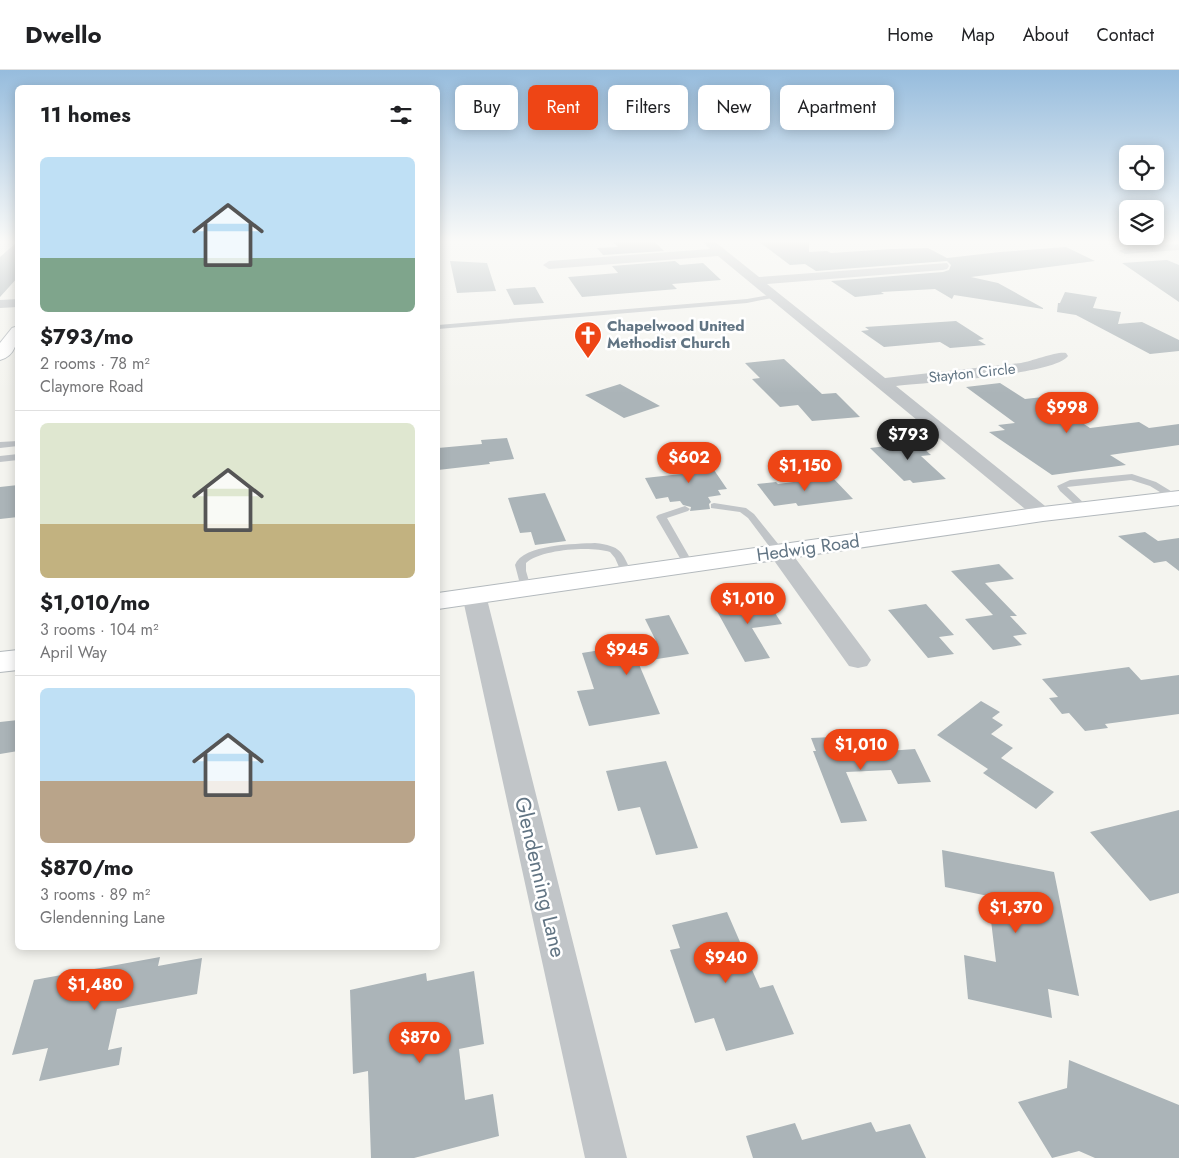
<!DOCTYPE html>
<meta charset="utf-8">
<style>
body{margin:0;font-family:Jost,sans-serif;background:#f6f6f6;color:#202124;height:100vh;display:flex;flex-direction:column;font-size:19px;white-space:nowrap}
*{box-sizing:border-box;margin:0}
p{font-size:16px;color:#757577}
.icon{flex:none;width:28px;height:28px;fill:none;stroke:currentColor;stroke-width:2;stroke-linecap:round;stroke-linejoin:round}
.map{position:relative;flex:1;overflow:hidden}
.sheet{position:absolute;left:15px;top:15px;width:425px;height:865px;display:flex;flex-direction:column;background:#fff;border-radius:8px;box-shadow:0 2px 12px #0003}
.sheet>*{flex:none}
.banner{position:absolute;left:455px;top:15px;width:475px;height:45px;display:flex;gap:10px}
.tools{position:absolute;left:1119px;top:75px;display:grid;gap:10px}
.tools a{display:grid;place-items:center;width:45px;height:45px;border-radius:8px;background:#fff;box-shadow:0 2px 12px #0003;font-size:25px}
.price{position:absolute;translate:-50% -42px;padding:0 11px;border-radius:18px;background:#ee4515;color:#fff;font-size:16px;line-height:32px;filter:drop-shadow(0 1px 2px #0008)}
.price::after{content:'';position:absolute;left:50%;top:30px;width:15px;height:11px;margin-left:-8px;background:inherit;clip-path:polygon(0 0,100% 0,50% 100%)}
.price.active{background:#222;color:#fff}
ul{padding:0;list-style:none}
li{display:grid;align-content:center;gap:10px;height:265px;padding:0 25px}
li+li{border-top:1px solid #e0e0e0}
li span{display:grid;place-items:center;height:155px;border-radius:8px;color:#555}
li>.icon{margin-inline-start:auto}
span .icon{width:90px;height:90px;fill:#fffc;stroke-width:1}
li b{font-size:21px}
h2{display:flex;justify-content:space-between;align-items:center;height:60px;padding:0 25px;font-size:21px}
.tag{padding:0 18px;border-radius:8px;background:#fff;box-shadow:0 2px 12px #0003;font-size:18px;line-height:45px}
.tag.active{background:#ee4515;color:#fff}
header{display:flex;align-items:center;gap:30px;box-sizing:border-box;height:70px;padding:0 25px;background:#fff;border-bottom:1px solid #e0e0e0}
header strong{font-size:24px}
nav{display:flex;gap:28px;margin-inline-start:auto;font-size:18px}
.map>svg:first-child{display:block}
</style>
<header>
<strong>Dwello</strong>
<nav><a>Home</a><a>Map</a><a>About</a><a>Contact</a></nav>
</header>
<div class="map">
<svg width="1179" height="1088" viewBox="0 0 1179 1088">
<rect width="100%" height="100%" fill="#f4f4ef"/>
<!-- building -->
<path fill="#abb4b8" d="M18,171V207L0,227V187Z
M612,171H654L664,181L603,185L597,178L618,177Z
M758,171H809V182L827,181L831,183L891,179L928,178L947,188L1000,182L1066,177L1095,191L971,207L998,213L1043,238V239L954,225L952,229L935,219L881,222L884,224L855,227L831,211L943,202L949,200L951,195L947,191L816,201L805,194L790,195Z
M1167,190L1179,195V232L1122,193Z
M450,191L487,193L496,221L457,223Z
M675,191L680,195L703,193L721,210L672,214L677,219L582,227L568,207L618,203L612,196Z
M535,217L544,233L514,235L506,219Z
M1065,222L1097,227L1093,238L1121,242L1118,254L1142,252L1179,270V281L1150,284L1076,245L1057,242L1058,233H1060Z
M956,251L984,269L978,270L986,275L950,278L940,272L884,277L861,261L869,260L865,257Z
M784,289L822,324L836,323L860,347L812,351L798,335L780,337L752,309L760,308L745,293Z
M1000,313L1025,329L1043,327L1090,358L1139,352L1149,358L1179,354V375L1110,385L1126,395L1052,405L989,362L1005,360L998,355L1015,353L966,317Z
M620,314L660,336L624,348L585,325Z
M507,368L514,389L489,392L490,394L438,400V378L482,374L481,370Z
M913,369L931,385L921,386L946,409L913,413L910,410L904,411L870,378L895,375L891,372Z
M694,382L705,398L712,397L727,419L718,420L721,425L708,427L711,432L709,434L710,439L690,441L691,437L683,435L680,431L670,432L668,427L656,429L645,408L681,404L678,398H685L677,384Z
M832,407L853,429L798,436L796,433L774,436L757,414L776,412L778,414Z
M18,415V447L0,449V417Z
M545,423L566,471L535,475L531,462L520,463L508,428Z
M1145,462L1158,471L1179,468V501L1166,491L1154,493L1118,466Z
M999,494L1014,509L985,513L1017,546H1010L1027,564L1013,566L1022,575L993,580L965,549L993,545L951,501Z
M765,527L782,554L752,558L770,588L745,592L713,534Z
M926,534L954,565L939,567L954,584L928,588L888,540Z
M669,545L689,584L638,592L660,644L589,656L577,621L594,619L582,583L656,571L645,549Z
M1129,597L1141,610L1179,605V644L1105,654L1108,658L1085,661L1069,643L1062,644L1049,628L1058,627L1042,609Z
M981,631L1000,642L992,648L1003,655L991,664L1013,678L1001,688L1054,722L1036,739L983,703L988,699L937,665Z
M18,650V681L0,684V652Z
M853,666L860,683L915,679L931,712L898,714L891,700L846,702L867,751L841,753L813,681H816L811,668Z
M666,691L698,778L656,785L640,737L618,741L606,701Z
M1179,740V823L1150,831L1090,762Z
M942,780L1054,802L1079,926L1048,919L1052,948L968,929L964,885L996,892L988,826L945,817Z
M727,842L760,918L773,915L794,964L726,981L714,948L695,953L670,880L680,878L672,855Z
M160,887L158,896L202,888L197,924L117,939L108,980L122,977L119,995L39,1011L48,978L12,985L34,910Z
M474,901L484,974L459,979L465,1030L493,1024L499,1066L414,1088H371L368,1001L353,1004L350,920L426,903L427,911Z
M1069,990L1179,1035V1088H1095L1079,1081L1052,1088L1018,1032L1067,1018Z
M871,1052L876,1062L910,1054L926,1088H753L746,1066L795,1053L802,1070Z"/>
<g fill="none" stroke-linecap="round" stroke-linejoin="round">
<!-- secondary casing -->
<g stroke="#b3b9bd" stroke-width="2">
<path id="secondary" d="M18,256C18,270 16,286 0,290V273L12,258Z
M1179,421V435L1043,451L438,539V523L1043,437Z
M18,580V600L0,602V582Z"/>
</g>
<!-- lane -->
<path fill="#c1c5c8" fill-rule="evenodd" d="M775,224L777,225V227L747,233L438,259V255L747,229Z
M18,371V376L0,378V372Z
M18,384V390L0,392V386Z
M1132,404L1156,412L1179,426V430H1173L1150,416L1131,410L1067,417L1088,437L1090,439L1085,442L1082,441L1060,421L1057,416L1070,410Z
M714,433L746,438L754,444L783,480L784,482L783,484H775L748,448L740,442L711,438V434Z
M685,436L690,439L688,441L667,448L694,495L689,498L684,495L656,447L658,445Z
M595,473C621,476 622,481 632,504L631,506H623L615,488L610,482C591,476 542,479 526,493V501L531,518L526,521L521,518L515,495C523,474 576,474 595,473Z"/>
<!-- street -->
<path fill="#c1c5c8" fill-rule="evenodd" d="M702,171H714L759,207L947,193L949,196L947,199L943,200L767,214L885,308L1021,293C1032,291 1058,281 1066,283L1068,286C1055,305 924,313 896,316L1050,440L1053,444L1050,448L1043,450L1036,448L718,186L549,199L543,195L549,191L710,179Z
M1179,174V180L1125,184L1119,181L1125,178Z
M18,229V237L0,238V230Z
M779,476L787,477L867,584L871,590L867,596L858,598L849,596L768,482L771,477Z
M474,518L482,520L486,525L627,1088H585L462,525L466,520Z"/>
<!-- secondary -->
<use href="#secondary" fill="#fff" fill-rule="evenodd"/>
</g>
<!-- sky -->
<linearGradient id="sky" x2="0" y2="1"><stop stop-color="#96bcdd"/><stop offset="0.53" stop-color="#fafaf8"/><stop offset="1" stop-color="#fafaf8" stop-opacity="0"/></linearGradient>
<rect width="1179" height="323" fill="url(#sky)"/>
<!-- icons -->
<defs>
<g id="church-pin" transform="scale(1.4375)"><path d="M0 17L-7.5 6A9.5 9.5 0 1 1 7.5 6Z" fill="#ee4515" stroke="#fff"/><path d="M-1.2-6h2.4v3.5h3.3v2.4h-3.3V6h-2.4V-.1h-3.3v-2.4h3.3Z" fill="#fff"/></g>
</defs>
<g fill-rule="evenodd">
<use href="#church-pin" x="588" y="265"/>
</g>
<g text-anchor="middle" stroke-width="5" stroke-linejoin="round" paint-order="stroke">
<!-- far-poi labels -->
<g font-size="15" font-weight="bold" fill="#617483" stroke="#fff" text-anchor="start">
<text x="607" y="261">Chapelwood United<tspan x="607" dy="17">Methodist Church</tspan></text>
</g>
<!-- far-street labels -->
<g font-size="15" fill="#617483" stroke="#fff">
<text transform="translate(972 303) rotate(-6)" y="5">Stayton Circle</text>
</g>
<!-- street labels -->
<g font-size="18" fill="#617483" stroke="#fff">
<text transform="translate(808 478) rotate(-8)" y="6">Hedwig Road</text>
</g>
<!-- near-street labels -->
<g font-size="21" fill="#617483" stroke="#fff">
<text transform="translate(540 807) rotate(77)" y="7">Glendenning Lane</text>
</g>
</g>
</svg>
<div class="tools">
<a><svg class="icon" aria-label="locate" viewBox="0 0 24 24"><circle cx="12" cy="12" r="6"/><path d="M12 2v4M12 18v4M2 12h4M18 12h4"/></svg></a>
<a><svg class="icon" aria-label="layers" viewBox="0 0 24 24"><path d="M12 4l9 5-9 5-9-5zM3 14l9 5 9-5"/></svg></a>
</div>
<b class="price" style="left:1067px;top:364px">$998</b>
<b class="price active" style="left:908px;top:391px">$793</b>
<b class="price" style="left:689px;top:414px">$602</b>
<b class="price" style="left:805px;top:422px">$1,150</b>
<b class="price" style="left:748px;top:555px">$1,010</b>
<b class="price" style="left:627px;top:606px">$945</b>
<b class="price" style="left:861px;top:701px">$1,010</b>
<b class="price" style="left:1016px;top:864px">$1,370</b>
<b class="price" style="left:726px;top:914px">$940</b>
<b class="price" style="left:95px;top:941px">$1,480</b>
<b class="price" style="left:420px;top:994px">$870</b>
<div class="banner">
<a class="tag">Buy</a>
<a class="tag active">Rent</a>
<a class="tag">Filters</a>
<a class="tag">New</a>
<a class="tag">Apartment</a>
</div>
<section class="sheet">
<h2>11 homes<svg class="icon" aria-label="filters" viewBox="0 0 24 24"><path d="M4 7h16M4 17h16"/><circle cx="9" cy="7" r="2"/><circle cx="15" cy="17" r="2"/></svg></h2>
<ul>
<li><span style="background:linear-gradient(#bfe0f5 65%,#7fa58c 0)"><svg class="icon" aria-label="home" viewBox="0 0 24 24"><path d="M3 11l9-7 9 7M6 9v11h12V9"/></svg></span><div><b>$793/mo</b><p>2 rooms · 78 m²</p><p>Claymore Road</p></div></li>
<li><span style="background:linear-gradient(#dfe7d0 65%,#c2b280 0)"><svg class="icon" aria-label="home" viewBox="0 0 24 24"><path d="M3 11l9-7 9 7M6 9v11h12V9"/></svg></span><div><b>$1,010/mo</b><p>3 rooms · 104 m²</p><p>April Way</p></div></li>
<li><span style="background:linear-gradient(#bfe0f5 60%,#b9a48a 0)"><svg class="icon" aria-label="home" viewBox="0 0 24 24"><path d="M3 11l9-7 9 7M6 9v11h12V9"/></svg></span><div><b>$870/mo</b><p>3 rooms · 89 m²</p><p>Glendenning Lane</p></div></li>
</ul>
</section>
</div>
